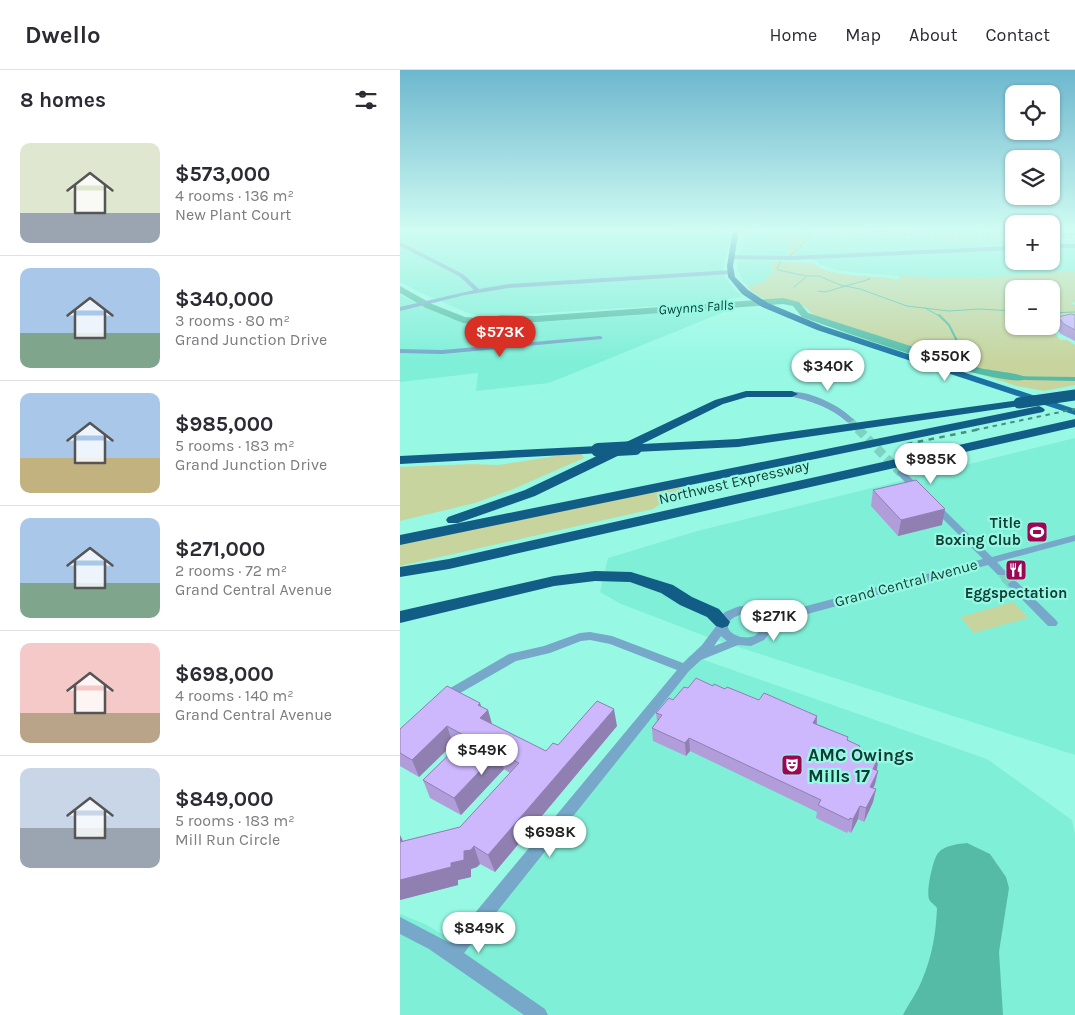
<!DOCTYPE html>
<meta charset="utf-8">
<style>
body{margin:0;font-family:Karla,sans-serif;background:#f2f2f3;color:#2b2b33;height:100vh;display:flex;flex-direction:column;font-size:19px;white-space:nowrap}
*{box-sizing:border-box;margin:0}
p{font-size:16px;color:#7c7c81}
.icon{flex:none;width:28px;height:28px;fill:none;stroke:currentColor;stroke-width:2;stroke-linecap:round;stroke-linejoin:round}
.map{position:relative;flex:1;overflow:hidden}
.side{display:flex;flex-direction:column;background:#fff;width:400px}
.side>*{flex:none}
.tools{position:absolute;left:605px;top:15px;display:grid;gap:10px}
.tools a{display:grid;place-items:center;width:55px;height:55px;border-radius:10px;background:#fff;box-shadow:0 1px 4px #0004;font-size:25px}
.price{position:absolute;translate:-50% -42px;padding:0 11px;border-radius:18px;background:#fff;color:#222;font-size:16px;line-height:32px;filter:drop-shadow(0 1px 2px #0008)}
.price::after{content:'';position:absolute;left:50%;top:30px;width:15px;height:11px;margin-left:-8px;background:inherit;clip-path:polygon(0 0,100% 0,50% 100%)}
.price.selected{background:#d93025;color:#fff}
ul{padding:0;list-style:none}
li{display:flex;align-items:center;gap:15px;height:125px;padding:0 20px}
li+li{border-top:1px solid #e1e1e2}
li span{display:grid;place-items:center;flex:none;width:140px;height:100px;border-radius:10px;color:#555}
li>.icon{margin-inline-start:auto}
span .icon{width:60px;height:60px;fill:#fffc;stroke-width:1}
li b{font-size:21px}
h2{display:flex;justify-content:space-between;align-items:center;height:60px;padding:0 20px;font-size:21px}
header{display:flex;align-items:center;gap:30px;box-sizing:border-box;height:70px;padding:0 25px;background:#fff;border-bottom:1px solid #e1e1e2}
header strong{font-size:24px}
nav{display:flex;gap:28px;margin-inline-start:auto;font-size:18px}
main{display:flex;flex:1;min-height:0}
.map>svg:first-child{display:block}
</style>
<header>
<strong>Dwello</strong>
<nav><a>Home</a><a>Map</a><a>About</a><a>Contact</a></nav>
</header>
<main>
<section class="side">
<h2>8 homes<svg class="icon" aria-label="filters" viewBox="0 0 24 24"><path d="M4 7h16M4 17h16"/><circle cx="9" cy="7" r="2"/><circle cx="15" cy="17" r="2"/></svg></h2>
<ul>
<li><span style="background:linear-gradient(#dfe7d0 70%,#9aa5b1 0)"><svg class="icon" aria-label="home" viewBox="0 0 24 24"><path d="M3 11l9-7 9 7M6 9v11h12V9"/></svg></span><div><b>$573,000</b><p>4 rooms · 136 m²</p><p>New Plant Court</p></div></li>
<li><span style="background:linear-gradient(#a9c7e8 65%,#7fa58c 0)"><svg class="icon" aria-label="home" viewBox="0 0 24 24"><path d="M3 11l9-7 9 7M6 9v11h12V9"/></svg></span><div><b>$340,000</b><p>3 rooms · 80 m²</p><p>Grand Junction Drive</p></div></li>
<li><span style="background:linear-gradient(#a9c7e8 65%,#c2b280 0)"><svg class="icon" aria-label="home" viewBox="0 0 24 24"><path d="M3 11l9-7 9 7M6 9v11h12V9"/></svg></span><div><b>$985,000</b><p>5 rooms · 183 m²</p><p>Grand Junction Drive</p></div></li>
<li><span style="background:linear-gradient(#a9c7e8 65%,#7fa58c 0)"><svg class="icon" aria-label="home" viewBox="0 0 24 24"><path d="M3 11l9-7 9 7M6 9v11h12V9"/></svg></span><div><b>$271,000</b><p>2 rooms · 72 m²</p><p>Grand Central Avenue</p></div></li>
<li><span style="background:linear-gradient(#f6c9c9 70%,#b9a48a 0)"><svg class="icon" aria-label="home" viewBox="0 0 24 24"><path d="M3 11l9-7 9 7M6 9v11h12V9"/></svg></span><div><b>$698,000</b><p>4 rooms · 140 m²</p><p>Grand Central Avenue</p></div></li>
<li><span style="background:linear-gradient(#c9d6e8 60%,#9aa5b1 0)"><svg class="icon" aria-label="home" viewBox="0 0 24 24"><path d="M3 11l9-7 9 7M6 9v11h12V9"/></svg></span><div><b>$849,000</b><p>5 rooms · 183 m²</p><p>Mill Run Circle</p></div></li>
</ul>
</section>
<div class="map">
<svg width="675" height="945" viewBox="0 0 675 945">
<rect width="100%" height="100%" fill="#97f9e4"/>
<!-- built -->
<path fill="#80efd8" d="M0,159L332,160L323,199L326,209L342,227L292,234L89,246L70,244L17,221L0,212Z
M346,159H614V165L346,160Z
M345,164L614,169V177L390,187L342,185H339Z
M651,178H675V201L577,208H522L441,201L421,195L413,189L614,180V191H651Z
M340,189H372L370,195L382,218L349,217L343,211L337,199L338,190Z
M0,225L49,248L74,253L336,237L149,313L76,321L78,303L0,312Z
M675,368V685L310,568L221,534L200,522L208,488L297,461Z
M290,585L587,689L672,750L675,764V945H0V844L25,854L47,867L54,868L67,857Z"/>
<!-- green -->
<path fill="#c7d49e" d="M344,163L614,168V170L566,168L570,172L568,173L536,168L415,165L396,180L393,186L388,184L389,175L387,169Z
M374,191L413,193C432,210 475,203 499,210L500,206L577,208L675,201V232L670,233L675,235V249L651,251V219H614V256H649L660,270H667L675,275V315L644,321L617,316L435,257L447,256L413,245C403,229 383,233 368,230C361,228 352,222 347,217L365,211L369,204L373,203L371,192Z
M182,384L184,388L111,420L75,433L0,451V397L73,394L98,395L162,385Z
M275,418H284L292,422C280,430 265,429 253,439L0,496V473Z
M613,532L628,548L574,563L560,547Z"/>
<!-- water -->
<path fill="#55bba7" d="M607,306L675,307V311L627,310L603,307Z
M567,773L590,784L606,807L609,818L599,882L603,945H503C509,933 517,923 522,910C532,887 536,863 537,838C535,835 530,832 529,829C526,821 533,789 538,783C545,775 558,774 567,773Z"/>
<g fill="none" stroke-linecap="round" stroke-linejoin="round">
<!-- stream-far1 -->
<path stroke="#55bba7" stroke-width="1" d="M390,186L411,166
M381,191L377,198L378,200L406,206H419L440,215L460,219L507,236L549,241L579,239L614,241
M394,217L406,207
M418,221L425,222L470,209H468
M525,238L541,247
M651,243L675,242"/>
<!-- stream -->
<path stroke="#55bba7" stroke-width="2" d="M539,245L549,255L558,273"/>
<!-- river -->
<path fill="#55bba7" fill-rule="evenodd" d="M0,216L32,234L65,247L87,249L100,245L136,246L383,228L399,232L408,243L579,298C588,300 624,304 628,308C613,324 431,257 402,247L393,236L383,234L136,252L101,251L88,255L63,253L26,238L0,223Z"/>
<!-- minor-tunnel-far2 -->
<path stroke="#7cd3c1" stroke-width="7" stroke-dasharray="7 4" stroke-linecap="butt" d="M450,350L459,360"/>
<!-- minor-tunnel-far1 -->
<path stroke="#7cd3c1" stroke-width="9" stroke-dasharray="9 4.5" stroke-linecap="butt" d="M458,359L501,403
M602,503L606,507"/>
<!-- minor-tunnel -->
<path stroke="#7cd3c1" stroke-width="12" stroke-dasharray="12 6" stroke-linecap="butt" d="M605,506L613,514"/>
<!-- minor -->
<path fill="#77a8ca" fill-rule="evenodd" d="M399,159L614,162V164L401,160Z
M651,163H675V165H651Z
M0,172L63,204L79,219L109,214L331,200L334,202L331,204L109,218L65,225L0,241V237L74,220L59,206L0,176Z
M651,174H675V178H651Z
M614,176V180L391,190L332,189L329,187L332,185L391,186Z
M200,266L202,267V269L42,284L0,283V279L42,280Z
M389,322C409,320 441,336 454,350L450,352H447C430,337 411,331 389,326Z
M501,400L504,401L523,420L521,422H515L498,405L497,403L498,401Z
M534,432L537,433L592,487L675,465V471L597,492L607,503L606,505H598L588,495L400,546L369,564L364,570L351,576L338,575L301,590L289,601L64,883L145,939L148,945H124L29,879L0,864V847L50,873L277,600L210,574L190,570L181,571L150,583L116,591L48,630L44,632L40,630L38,627L40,624L109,584L144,576L180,563L190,562L212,566L283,593L302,575L317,555L319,548L325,542L337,537L341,536L361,540L395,539L583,489L529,435L531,433ZM342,544L353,545L360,552C365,584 300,559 342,544ZM381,547L372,553L369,548ZM321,566L327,571L314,576Z
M613,510L617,512L656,550L658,553L656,556H648L609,516L608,514Z"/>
<!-- major -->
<path fill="#1a72a2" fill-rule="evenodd" d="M333,159H339L333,196L335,207L348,220L368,233L423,256L675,339V345L417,260L362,237L342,224L328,207L327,196Z"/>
<!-- highway -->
<path fill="#115d86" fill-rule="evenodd" d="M346,321H392L398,324L392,327H347L323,334L242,374L338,369L619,330L625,333L619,336L338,377L235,382L230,380L135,426L58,453H48L46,450L48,447L125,420L315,330Z
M639,336L643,338L645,340L643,342L0,475V465Z
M675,349V357L49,499L0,507V497L49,489Z
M198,376L204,380L202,383L0,394V386Z
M195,501L231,502L273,515L292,527L319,539L330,552L328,556L322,558L316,556L307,547L280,535L261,523L230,512L195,511L154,516L0,553V541L154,506Z"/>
<!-- rail-far2 -->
<path stroke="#4a8e80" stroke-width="1" stroke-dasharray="3 3" stroke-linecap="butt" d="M185,159L614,167
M651,167L675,168"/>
<!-- rail-far1 -->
<path stroke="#4a8e80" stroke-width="2" stroke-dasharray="4.5 4.5" stroke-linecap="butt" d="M575,360L675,339"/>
<!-- rail -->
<path stroke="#4a8e80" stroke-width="2.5" stroke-dasharray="5.5 5.5" stroke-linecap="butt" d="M507,374L581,359"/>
<!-- highway-bridge-far1 -->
<path stroke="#115d86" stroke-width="11" d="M619,333L675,325"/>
<!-- highway-bridge -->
<path stroke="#115d86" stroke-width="14" d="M198,380L235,378"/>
</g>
<!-- wall -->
<path fill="#b09dda" d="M675,245V271L661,264L655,257L658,247Z
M473,420L542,455L498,466L471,436Z
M313,616L325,619L359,630L417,646V654L448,667L447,670L460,678L477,699L476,700L478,701L475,714L473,718L476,719L473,732L464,752L458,749L451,763L448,761L447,763L416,748L417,742L290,681L286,686L253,671L252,658L257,651L256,643L288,618Z
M82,637L88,640L92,654L146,681L158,675L217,656L95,802L80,794L77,797L71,799V807L58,810V815L0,830V765L3,771L60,757L110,703L104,699L61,745L30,728L23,710L58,676L53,674L19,707L0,696V659Z"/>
<!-- shaded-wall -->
<path fill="#9080b1" d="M545,439L542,455L498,466L501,450Z
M80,633L84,644L88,640L93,658L80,648L78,635Z
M214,639L217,656L95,802L88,785Z
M417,646L416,659L413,653Z
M47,656L53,674L19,707L12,690Z
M289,668L290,681L286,686L285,673Z
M98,682L104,699L61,745L54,728Z
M479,686L477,699L470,712L473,699Z
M478,701L475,714L468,730L470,717Z
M476,719L473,732L464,752L466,738Z
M460,736L458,749L451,763L453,749Z
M0,765L4,774L0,784Z
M74,776L80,794L77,797L71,799V807L58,810V815L0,830V810L51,793L64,781Z"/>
<!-- building -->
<path fill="#cdb7fd" stroke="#9080b1" d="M671,244L675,245V260L664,254L658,247Z
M516,410L545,439L501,450L473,420Z
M296,608L313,616L314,614L325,619L327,617L359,630L364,623L417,646L413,653L448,667L447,670L460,676L459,678L479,686L473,699L478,701L470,717L476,719L466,738L460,736L453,749L450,748L449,750L418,735L421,730L289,668L285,673L252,658L262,645L256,643L269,628L273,630L284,617L288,618Z
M47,616L80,633L78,635L88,640L80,648L146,681L153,673L158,675L197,631L214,639L88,785L74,776L71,780L64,781V790L51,793V797L0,810V772L60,757L119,693L98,682L54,728L23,710L67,667L47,656L12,690L0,683V659Z"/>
<!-- sky -->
<linearGradient id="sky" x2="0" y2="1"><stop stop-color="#6db7ce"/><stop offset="0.55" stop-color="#d0fcf3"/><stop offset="1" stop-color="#d0fcf3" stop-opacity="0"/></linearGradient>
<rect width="675" height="291" fill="url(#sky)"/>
<!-- icons -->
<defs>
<g id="stadium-square" transform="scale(1.125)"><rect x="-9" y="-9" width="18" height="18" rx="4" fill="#9c0654" stroke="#97f9e4"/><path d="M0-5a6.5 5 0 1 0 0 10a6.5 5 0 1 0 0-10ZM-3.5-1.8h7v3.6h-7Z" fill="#fff"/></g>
<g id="restaurant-square" transform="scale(1.125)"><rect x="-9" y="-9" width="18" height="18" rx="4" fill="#9c0654" stroke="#97f9e4"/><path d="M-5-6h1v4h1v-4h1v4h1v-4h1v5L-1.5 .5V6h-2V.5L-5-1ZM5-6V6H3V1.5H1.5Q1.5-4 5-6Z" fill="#fff"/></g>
<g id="theatre-square" transform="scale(1.125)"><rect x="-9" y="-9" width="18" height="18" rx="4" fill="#9c0654" stroke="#97f9e4"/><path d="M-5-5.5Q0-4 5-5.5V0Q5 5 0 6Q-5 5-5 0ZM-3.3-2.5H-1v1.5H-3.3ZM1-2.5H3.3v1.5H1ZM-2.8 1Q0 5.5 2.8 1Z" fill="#fff"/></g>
</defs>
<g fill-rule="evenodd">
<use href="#stadium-square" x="637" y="462"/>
<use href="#restaurant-square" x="616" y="500"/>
<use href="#theatre-square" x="392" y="695"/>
</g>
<g text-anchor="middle" stroke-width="4.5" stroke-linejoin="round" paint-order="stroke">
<!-- far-water labels -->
<g font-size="14" font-style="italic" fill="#073830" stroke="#97f9e4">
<text transform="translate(296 237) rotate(-4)" y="5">Gwynns Falls</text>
</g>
<!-- street labels -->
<g font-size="15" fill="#0f3b33" stroke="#97f9e4">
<text transform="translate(334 412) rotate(-13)" y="5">Northwest Expressway</text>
<text transform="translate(506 513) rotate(-15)" y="5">Grand Central Avenue</text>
</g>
<!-- poi labels -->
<g font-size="15" font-weight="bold" fill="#0f3b33" stroke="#97f9e4" text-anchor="end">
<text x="621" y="458">Title<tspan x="621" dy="17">Boxing Club</tspan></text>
<text x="616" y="528" text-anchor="middle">Eggspectation</text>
</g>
<!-- near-poi labels -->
<g font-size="18" font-weight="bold" fill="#0f3b33" stroke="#97f9e4" text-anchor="start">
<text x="408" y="691">AMC Owings<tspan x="408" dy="21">Mills 17</tspan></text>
</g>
</g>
</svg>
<div class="tools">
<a><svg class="icon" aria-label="locate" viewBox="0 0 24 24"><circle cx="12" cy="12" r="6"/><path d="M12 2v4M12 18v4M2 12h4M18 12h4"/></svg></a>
<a><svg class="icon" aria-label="layers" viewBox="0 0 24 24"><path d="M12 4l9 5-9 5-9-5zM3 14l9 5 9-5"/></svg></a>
<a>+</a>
<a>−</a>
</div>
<b class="price selected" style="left:100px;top:288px">$573K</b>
<b class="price" style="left:545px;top:312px">$550K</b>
<b class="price" style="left:428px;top:322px">$340K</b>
<b class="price" style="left:531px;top:415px">$985K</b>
<b class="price" style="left:374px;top:572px">$271K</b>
<b class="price" style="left:82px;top:706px">$549K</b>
<b class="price" style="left:150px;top:788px">$698K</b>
<b class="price" style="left:79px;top:884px">$849K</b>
</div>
</main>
